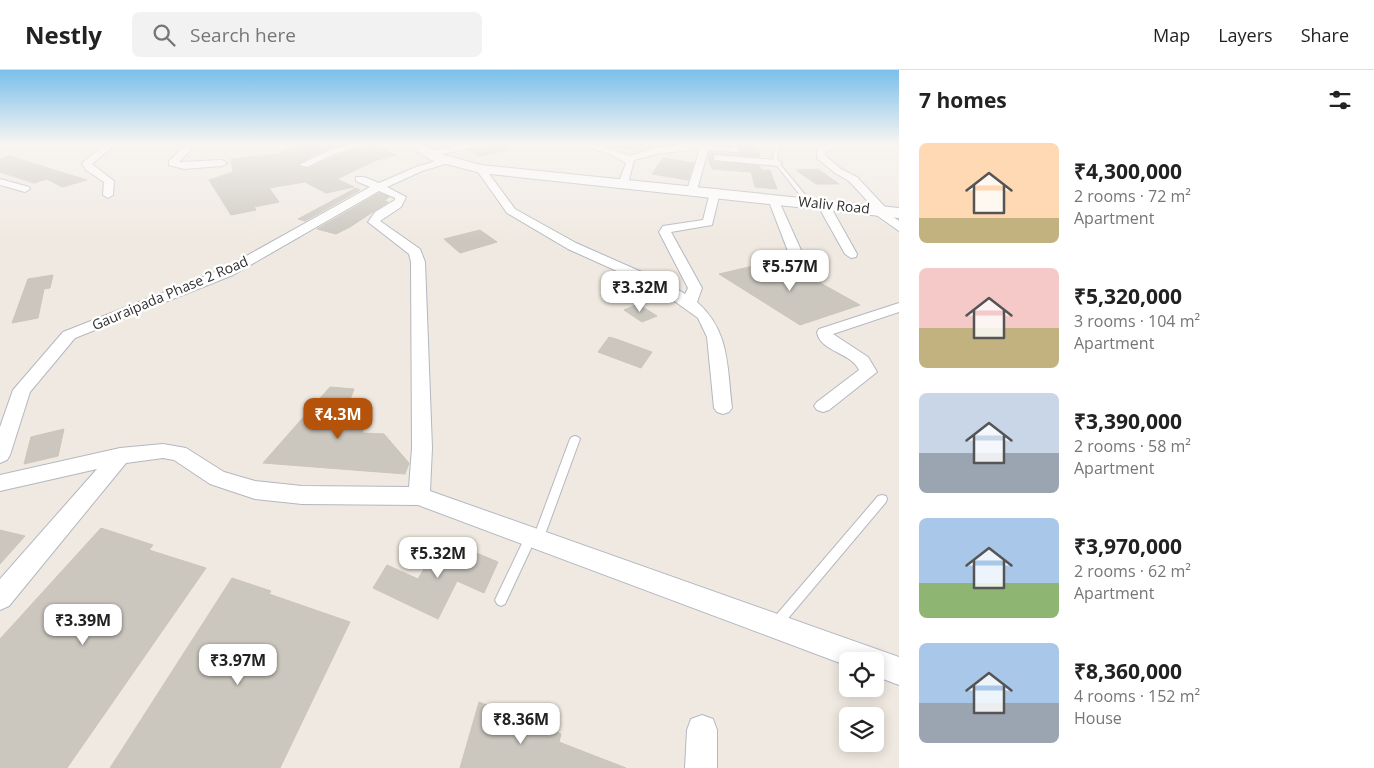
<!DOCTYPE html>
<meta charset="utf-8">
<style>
body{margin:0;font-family:"Open Sans",sans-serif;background:#f2f2f2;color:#222;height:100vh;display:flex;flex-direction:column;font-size:19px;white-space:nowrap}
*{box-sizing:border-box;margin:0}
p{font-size:16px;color:#767676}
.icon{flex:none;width:28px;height:28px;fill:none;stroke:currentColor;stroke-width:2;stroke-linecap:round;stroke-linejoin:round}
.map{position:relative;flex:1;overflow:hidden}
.panel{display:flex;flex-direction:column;background:#fff;width:475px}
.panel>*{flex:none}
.fabs{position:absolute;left:839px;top:582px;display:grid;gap:10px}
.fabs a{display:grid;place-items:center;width:45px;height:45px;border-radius:8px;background:#fff;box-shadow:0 2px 12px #0003;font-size:25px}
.price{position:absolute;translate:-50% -42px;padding:0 11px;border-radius:10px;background:#fff;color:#222;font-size:16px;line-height:32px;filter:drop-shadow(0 1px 2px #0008)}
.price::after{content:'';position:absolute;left:50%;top:30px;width:15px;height:11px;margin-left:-8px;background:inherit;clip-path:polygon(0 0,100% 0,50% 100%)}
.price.active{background:#b45309;color:#fff}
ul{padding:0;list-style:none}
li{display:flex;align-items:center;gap:15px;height:125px;padding:0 20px}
li span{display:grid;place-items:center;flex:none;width:140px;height:100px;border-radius:8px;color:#555}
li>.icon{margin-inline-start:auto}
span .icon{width:60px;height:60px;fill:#fffc;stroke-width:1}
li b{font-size:21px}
h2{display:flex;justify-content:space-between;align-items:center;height:60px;padding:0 20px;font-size:21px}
header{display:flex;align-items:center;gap:30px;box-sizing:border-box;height:70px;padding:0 25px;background:#fff;border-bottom:1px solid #e0e0e0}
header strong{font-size:24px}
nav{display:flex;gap:28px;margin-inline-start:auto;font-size:18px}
.search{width:350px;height:45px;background:#f2f2f2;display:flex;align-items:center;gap:12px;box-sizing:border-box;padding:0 18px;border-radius:8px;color:#767676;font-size:19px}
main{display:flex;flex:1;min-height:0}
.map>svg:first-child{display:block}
</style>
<header>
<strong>Nestly</strong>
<div class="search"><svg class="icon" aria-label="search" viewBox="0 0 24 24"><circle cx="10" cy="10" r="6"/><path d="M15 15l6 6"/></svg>Search here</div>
<nav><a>Map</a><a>Layers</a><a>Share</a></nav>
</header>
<main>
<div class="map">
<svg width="899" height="698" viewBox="0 0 899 698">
<rect width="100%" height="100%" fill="#efe9e1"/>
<!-- green -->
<path fill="#b6e59e" d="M596,73H687L684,76L639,82Z"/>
<!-- building -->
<path fill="#cbc7bf" stroke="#cbc5ba" d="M302,73L320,77L324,73H348L330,77L297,94L307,99L338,85L376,75L396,85L377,90L337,109L354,117L326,123L305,112L269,118L279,132L254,137L256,140L231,145L209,110L233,102L231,89L277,84Z
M495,73H510L511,80L479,86L470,80Z
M740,73H757L760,87L717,83L712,85L713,91L760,96L761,100H770L777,119L755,117L751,102L712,99L708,89L709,82L738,85Z
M10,86L64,103L87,110L62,117L47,109L34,113L0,102V89Z
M663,88L694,93L688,110L652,104Z
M818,99L839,114H816L796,100Z
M356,118L360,120L305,151L298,149Z
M379,123L389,127L384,131L388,132L350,157L336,164L317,159Z
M480,160L497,172L460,183L444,169Z
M779,190L860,235L800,255L719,204Z
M53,205L50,218L44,219L38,248L12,253L28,209Z
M638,234L657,246L642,252L624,240Z
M609,267L616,269L652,282L641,298L598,282Z
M330,317L354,319L348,335L356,339L352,345L368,349L362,363L384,364L409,393L405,404L263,393Z
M64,359L58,386L24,394L31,367Z
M101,458L153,475L149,480L206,498L67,698H0V569Z
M0,460L25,466L0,494Z
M455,474L498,492L484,523L457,511L438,549L373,518L387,495L418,509L438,475L452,481Z
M232,508L271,521L269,524L350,552L280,698H110Z
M479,632L561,664L559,672L626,698H460Z"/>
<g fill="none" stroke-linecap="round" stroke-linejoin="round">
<!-- service casing -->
<g stroke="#b4b7c1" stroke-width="2">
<path id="service" d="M776,73H780L777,88L779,93L811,132V134H807L775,93L773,88Z
M575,366L578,367L580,369L543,470L542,473L538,475L534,472L505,534L501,536L497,534L495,530L526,465L530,463L534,466L570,369L572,367Z
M882,425L886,426L887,429L886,432L780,558L776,560L772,558L770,554L772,550L878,426Z"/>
</g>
<!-- minor casing -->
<g stroke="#b4b7c1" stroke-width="2">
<path id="minor" d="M0,73H11L0,79Z
M107,73H117L92,94L114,111L113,125L108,128L103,125L104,112L86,100L82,93Z
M188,73H197L179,92L222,90L227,93L222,96L184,99L169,95V91Z
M358,73H376L337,83L307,97L299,95L331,79Z
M574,73L599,75L629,86L657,78L701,73L688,80L658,84L634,90L628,114L623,117L618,114L626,93L610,84Z
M730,73H738V82L708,80L697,120L692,123L688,122L687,120L701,75L730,77Z
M831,73H844L825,82V85L841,99L857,107L886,138V142L899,151V161L872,142L870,140L873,137L849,111L835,103L817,88V79Z
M717,85L777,90L782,93L777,96L714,90V86Z
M449,87L452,88V92L422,101L387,117L406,127L401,137L380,151L420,179L425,192L432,378L430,421L899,587V615L875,606V591H848V596L418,435L302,434L255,429L210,414L174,390L163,388L126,393L9,536L0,540V509L97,399L0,421V405L120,378L163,374L186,378L224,402L255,411L302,416L409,417L412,378L411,192L409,184L368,152L375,142L395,130V128L379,121L233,205L75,268L30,322L10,385L7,390L0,393V357L13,320L63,262L223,199L370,117L356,111V107H364L379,113L416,97Z
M481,96L484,97L515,139L576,173L669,214L685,224L688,218L659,162L663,156L703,150L710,122L715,119L719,120L720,122L712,155L671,162L702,218L697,232C730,261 727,297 732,338L729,342L723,344L717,342L714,338L707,267L698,248L659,220L568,179L507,143L476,99Z
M0,109L29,117L30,119L25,122L0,115Z
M773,126L778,129L805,189L803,192H793L791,189L768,129Z
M823,131L829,134L857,184L856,187L851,188L845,184L817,134Z
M899,233V242L833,264L868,287L877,302L829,340L823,342L817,340L814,336L817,332L859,300C851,282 820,282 817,262L819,259Z
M702,645L713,649L717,660V698H685L687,660L691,649Z"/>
</g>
<!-- tertiary casing -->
<g stroke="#b4b7c1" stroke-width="2">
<path id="tertiary" d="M469,73H493L430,87L424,84L430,81Z"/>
</g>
<!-- secondary casing -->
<g stroke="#b4b7c1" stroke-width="2">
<path id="secondary" d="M405,73H421L441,84L481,95L899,138V148L481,103L431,90Z"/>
</g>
<!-- service -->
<use href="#service" fill="#fff" fill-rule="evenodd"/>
<!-- minor -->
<use href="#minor" fill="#fff" fill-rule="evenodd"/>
<!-- tertiary -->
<use href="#tertiary" fill="#fff" fill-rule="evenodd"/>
<!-- secondary -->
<use href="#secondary" fill="#fff" fill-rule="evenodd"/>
</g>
<!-- sky -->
<linearGradient id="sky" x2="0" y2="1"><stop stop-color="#7abfeb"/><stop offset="0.43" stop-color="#f8f5f2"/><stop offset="1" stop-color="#f8f5f2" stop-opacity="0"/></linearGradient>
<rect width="899" height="171" fill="url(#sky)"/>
<g text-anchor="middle" stroke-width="5" stroke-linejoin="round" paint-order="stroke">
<!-- far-street labels -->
<g font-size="14" fill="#2e2e2e" stroke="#fff">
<text transform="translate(834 135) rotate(6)" y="5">Waliv Road</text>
<text transform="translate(170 223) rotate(-23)" y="5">Gauraipada Phase 2 Road</text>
</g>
</g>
</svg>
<div class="fabs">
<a><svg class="icon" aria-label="locate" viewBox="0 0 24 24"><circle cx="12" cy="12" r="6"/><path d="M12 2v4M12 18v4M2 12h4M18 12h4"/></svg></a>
<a><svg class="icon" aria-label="layers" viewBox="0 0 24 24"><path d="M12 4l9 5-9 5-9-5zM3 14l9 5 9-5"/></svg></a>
</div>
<b class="price" style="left:790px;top:222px">₹5.57M</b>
<b class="price" style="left:640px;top:243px">₹3.32M</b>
<b class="price active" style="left:338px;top:370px">₹4.3M</b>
<b class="price" style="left:438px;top:509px">₹5.32M</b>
<b class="price" style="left:83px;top:576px">₹3.39M</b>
<b class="price" style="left:238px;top:616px">₹3.97M</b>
<b class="price" style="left:521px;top:675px">₹8.36M</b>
</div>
<section class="panel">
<h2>7 homes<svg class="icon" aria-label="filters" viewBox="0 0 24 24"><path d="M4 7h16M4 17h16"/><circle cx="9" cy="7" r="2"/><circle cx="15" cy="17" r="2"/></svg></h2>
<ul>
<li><span style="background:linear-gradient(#ffd9b3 75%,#c2b280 0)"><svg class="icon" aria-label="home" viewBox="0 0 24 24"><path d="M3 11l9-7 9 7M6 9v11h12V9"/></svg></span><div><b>₹4,300,000</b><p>2 rooms · 72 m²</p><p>Apartment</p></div></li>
<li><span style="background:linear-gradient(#f6c9c9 60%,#c2b280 0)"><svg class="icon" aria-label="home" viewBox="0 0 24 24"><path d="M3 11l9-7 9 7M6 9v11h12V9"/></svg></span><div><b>₹5,320,000</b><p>3 rooms · 104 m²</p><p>Apartment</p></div></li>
<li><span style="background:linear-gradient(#c9d6e8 60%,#9aa5b1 0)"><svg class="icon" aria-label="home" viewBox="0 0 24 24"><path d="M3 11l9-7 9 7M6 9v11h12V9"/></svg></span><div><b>₹3,390,000</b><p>2 rooms · 58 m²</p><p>Apartment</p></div></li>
<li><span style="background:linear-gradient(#a9c7e8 65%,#8fb573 0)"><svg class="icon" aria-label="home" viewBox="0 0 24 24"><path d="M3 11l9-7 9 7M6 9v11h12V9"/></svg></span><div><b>₹3,970,000</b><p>2 rooms · 62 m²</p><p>Apartment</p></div></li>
<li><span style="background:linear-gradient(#a9c7e8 60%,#9aa5b1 0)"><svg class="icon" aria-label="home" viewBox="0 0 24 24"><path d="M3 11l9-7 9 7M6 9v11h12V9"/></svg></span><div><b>₹8,360,000</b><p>4 rooms · 152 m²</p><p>House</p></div></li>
</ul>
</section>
</main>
